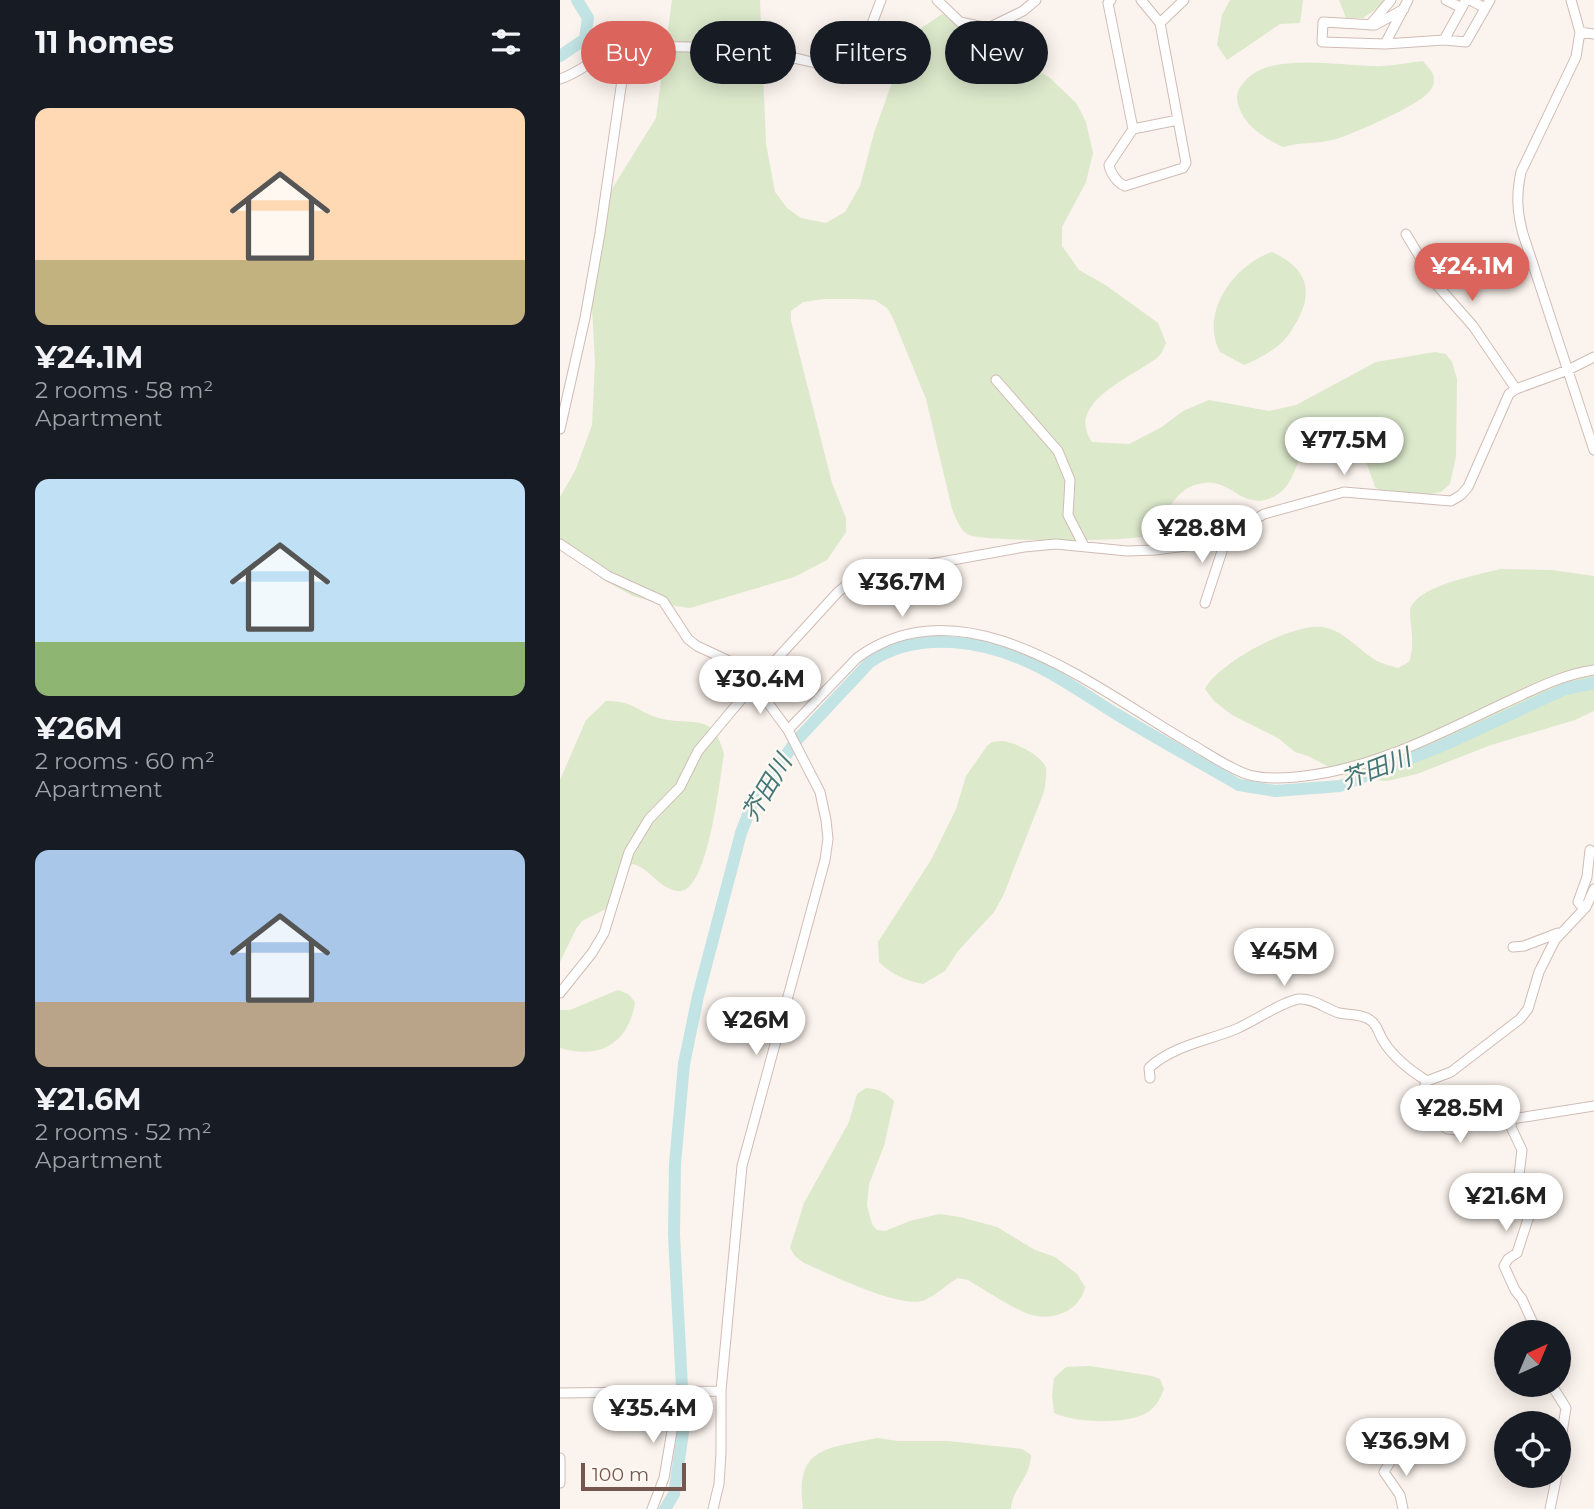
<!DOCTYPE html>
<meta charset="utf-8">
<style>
body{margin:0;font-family:Montserrat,"Noto Sans JP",sans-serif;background:#242831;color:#f1f3f6;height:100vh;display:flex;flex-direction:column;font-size:26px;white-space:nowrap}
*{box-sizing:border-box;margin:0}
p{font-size:23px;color:#9ea1a6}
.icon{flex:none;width:38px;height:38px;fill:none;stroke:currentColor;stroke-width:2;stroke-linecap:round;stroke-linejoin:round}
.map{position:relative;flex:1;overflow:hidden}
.side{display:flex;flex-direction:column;background:#171b24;width:560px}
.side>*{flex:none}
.top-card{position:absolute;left:21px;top:21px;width:665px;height:63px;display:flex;gap:14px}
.needle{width:46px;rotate:44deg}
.controls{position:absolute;left:934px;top:1320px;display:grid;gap:14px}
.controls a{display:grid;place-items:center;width:77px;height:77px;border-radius:50%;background:#171b24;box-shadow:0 4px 18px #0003;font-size:35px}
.scale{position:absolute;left:21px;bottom:18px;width:105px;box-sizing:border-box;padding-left:7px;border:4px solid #765750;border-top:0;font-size:19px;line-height:24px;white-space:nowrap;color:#765750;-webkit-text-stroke:5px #fef8f3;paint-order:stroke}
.price{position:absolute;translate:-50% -60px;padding:0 16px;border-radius:24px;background:#fff;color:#222;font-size:23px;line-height:46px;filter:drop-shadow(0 2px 4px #0008)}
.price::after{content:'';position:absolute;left:50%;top:42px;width:21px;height:16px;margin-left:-10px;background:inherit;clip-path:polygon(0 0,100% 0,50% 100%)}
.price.active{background:#db645c;color:#fff}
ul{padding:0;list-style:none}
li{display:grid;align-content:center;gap:14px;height:371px;padding:0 35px}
li span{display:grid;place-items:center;height:217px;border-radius:14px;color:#555}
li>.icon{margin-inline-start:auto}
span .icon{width:126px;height:126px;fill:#fffc;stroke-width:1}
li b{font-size:30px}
h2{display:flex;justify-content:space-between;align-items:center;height:84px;padding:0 35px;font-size:30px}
.tag{padding:0 24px;border-radius:32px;background:#171b24;box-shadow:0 4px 18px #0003;font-size:24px;line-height:63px}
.tag.active{background:#db645c;color:#fff}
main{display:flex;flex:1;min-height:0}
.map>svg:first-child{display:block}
</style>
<main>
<section class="side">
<h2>11 homes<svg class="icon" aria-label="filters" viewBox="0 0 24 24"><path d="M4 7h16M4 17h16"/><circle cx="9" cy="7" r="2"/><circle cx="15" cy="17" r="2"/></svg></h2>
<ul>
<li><span style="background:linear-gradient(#ffd9b3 70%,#c2b280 0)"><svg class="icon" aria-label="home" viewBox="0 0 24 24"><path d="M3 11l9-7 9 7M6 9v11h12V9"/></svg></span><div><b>¥24.1M</b><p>2 rooms · 58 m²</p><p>Apartment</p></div></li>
<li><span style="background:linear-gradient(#bfe0f5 75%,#8fb573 0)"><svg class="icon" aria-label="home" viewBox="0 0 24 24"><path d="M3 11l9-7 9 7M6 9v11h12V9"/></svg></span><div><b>¥26M</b><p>2 rooms · 60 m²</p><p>Apartment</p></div></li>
<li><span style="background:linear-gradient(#a9c7e8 70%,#b9a48a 0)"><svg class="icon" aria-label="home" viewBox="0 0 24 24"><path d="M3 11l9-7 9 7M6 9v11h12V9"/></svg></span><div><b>¥21.6M</b><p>2 rooms · 52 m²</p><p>Apartment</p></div></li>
</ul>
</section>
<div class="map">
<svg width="1034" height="1509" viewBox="0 0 1034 1509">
<rect width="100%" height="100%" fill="#fbf3ed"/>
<!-- green -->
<path fill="#dce9cb" d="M112,0H200L206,144L215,192L227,208L241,218L266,223L285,212L300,186L314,133L336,71L357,31L382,14L402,21L490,78L517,104L526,122L533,153L526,182L502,227V246L519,270L547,286L598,323L606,343C604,348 602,353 598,357C575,376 504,402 532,442L569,444L602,427L623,411L649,400L709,411L736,405L816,362L875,352L886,354L892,362L897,379L896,456L890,484L881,492L857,497L824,493L815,487L806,461L795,448C781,447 765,445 752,449C731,456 739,489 708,499C682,508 669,479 644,483C619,486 611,505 600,523C596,529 597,531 590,535C578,542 424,542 409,535C400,531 396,518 392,509L366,399L332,316L327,308L315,300L299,299H265L243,302L231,311V321L272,483L286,518V532L267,560L234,577L130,608L101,604L73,596L42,579L0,542V497L16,469L32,425L35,363L30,268L47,197L96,118Z
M670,0H743L740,23L720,24L667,60L657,45L662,15Z
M779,0H824L822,5L803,18H786Z
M863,61C867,67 874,71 874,79C874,85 872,89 868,93C855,107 795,133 776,139C759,144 740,142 723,147C704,138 684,126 678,104C675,95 679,87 686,80C710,53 777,65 810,66C828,67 846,63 863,61Z
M712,252C745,267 755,289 737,321C733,327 730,334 725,339C714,351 698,359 684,365L660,352C639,313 674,265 712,252Z
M940,569L991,570L1034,576V711L1015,720L931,745L857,774L827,781L790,778L748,756L735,752L718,738L672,715L654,701L645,689C658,663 732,623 762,627C784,630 798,650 817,661C823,664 831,666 838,668L849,662C855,645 851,631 850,613C850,587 918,575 940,569Z
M46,701C75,701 75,711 99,718C132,727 153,710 164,754C160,776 148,896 118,891C99,889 90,868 73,864L67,867L59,900L50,907L22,921L16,929L0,962V780L26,720Z
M442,741C455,742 482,755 486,768C487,776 485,784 484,792L443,896L434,912L398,951L385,971L363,984C347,981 331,974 319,962L318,942L371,860L396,809L406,776L427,746L432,742Z
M58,990L68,994L75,1002C69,1043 40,1060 0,1048V1010H10Z
M306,1088C319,1089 325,1092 334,1101L324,1146L309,1184L307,1206L312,1224L317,1230L325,1231L350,1221L379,1214L400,1217L437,1227L475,1250L495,1257L517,1274L525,1287C520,1310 495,1321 472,1315C458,1312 422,1288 408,1280L398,1278C386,1284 377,1295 365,1300C341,1310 270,1274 244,1263L235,1256L230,1248L244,1203L289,1122L297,1094Z
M530,1366L592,1376L600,1379L604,1389C601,1397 596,1407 588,1412C568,1425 516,1423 494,1413L492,1395L494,1378L506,1367Z
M317,1438L338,1441H388L462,1449L471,1455C470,1479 452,1488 451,1509H243C235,1446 266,1449 317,1438Z"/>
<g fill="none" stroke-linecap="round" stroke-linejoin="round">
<!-- river -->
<path stroke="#c2e4e4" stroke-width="12" d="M0,56L25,39L28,18L17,0
M105,1509L114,1494L124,1426L114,1235L115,1164L124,1064L138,996L181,833L193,802L236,741L310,662C359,629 425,641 475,665C504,679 530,698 558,715C598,739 639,762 679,785L715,791L780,786L882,746L1005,689L1034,683"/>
<!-- minor casing -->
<g stroke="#d0bcb5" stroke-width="11">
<path id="minor" d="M377,0L400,22L428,28L463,11L476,0
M551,0L548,3L573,129L549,165C550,172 557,183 565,186L623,168L626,163L600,23
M581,0L600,23L624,0
M848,0L825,44L884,40L906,0
M886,0L902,8
M910,0L925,8
M1011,0L1020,32L1016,57L961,172C956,195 957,212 963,234L1034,450
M810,25L831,0
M1020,32L1034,34
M884,40L906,42L930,0
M825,44L762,42L763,22L815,25L844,9
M0,79C19,73 33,58 53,53C99,41 182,49 230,57C249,61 268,67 288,68L299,58L321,0
M573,129L618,120
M846,234L876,284L913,326L956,389
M436,380L498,451L510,480L508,515L524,546
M0,429L25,318L40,233L62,80L66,65L76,49
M0,544L48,576L103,601L128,639L137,646L182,667L193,670L214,662L278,592L289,583L304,576L464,547L496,544L567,551L595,550L657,542L704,514L784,492L891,501L901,495L908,487L949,394L956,389L1008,370L1034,357
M645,603L667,536
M228,730L297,658C405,578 540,692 633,745C650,755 670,769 689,775C709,780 732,778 752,775C818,766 881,733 940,705C971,691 1000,675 1034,670
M1034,889L1026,907L995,940L979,972L968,1009L960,1019L891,1072L867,1081L862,1092L865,1112L887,1129L897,1130L931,1117L952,1119L1034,1106
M1024,909L1018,902L1027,877L1030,850
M953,947L964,946L998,933
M0,993L32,953L44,933L69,852L89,819L120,787L138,751L194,684L193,670
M590,1078L589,1068C612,1046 647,1041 676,1029C693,1022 723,1001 739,999C753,998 766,1009 779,1013C789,1015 802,1014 810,1020C819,1026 818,1034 824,1042C834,1058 851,1071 867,1081
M952,1119L951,1127L962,1150L959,1175L969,1197L971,1210L957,1253L948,1259L944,1266L955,1290L962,1299L977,1332
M991,1384L1006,1408L999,1451
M0,1393L161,1391
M841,1444L824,1472L840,1495L843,1509
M0,1458V1483
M92,1509L104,1478L119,1390
M153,1509L159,1484L161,1453V1391L182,1166L265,860L268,839L266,820L260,792L228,730L194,684
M990,1509L997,1475"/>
</g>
<!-- minor -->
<use href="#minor" stroke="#fff" stroke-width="9"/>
</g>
<g text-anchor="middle" stroke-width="5" stroke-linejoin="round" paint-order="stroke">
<!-- water labels -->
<g font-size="24" font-style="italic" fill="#447878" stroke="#fef8f3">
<text transform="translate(816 769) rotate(-21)" y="8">芥田川</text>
<text transform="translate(207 788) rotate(-59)" y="8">芥田川</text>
</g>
</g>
</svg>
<div class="controls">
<a><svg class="needle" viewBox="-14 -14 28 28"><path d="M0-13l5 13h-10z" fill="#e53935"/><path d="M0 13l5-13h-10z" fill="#9ea1a6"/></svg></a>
<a><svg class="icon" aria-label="locate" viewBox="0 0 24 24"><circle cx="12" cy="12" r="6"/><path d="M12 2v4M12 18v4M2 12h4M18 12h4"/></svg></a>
</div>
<div class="scale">100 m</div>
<b class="price active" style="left:912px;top:303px">¥24.1M</b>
<b class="price" style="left:784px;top:477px">¥77.5M</b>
<b class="price" style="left:642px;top:565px">¥28.8M</b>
<b class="price" style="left:342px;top:619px">¥36.7M</b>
<b class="price" style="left:200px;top:716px">¥30.4M</b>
<b class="price" style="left:724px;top:988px">¥45M</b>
<b class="price" style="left:196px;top:1057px">¥26M</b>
<b class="price" style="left:900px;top:1145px">¥28.5M</b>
<b class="price" style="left:946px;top:1233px">¥21.6M</b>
<b class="price" style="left:93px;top:1445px">¥35.4M</b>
<b class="price" style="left:846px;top:1478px">¥36.9M</b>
<div class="top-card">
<a class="tag active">Buy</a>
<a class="tag">Rent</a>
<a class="tag">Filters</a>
<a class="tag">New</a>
</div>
</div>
</main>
